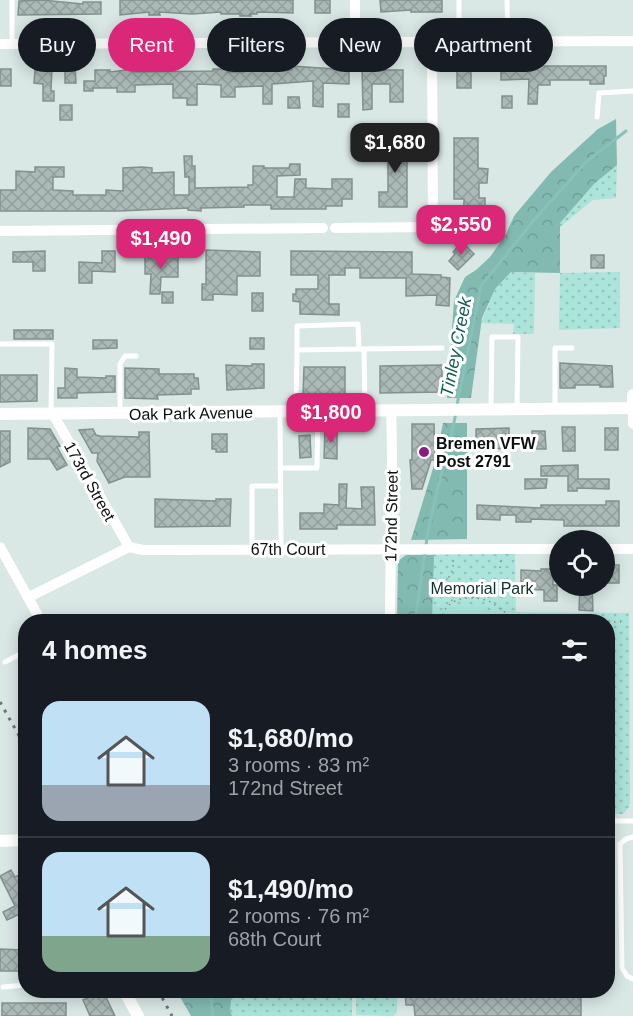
<!DOCTYPE html>
<meta charset="utf-8">
<style>
body{margin:0;font-family:Helvetica,sans-serif;background:#20242c;color:#f1f3f6;height:100vh;display:flex;flex-direction:column;font-size:22px;white-space:nowrap}
*{box-sizing:border-box;margin:0}
p{font-size:20px;color:#9ea1a6}
.icon{flex:none;width:33px;height:33px;fill:none;stroke:currentColor;stroke-width:2;stroke-linecap:round;stroke-linejoin:round}
.map{position:relative;flex:1;overflow:hidden}
.sheet{position:absolute;left:18px;top:614px;width:597px;height:384px;display:flex;flex-direction:column;background:#171b24;border-radius:24px;box-shadow:0 3px 15px #0003}
.sheet>*{flex:none}
.top-card{position:absolute;left:18px;top:18px;width:597px;height:54px;display:flex;gap:12px}
.fabs{position:absolute;left:549px;top:530px;display:grid;gap:12px}
.fabs a{display:grid;place-items:center;width:66px;height:66px;border-radius:50%;background:#171b24;box-shadow:0 3px 15px #0003;font-size:30px}
.price{position:absolute;translate:-50% -51px;padding:0 14px;border-radius:12px;background:#db2777;color:#fff;font-size:20px;line-height:39px;filter:drop-shadow(0 2px 3px #0008)}
.price::after{content:'';position:absolute;left:50%;top:36px;width:18px;height:14px;margin-left:-9px;background:inherit;clip-path:polygon(0 0,100% 0,50% 100%)}
.price.selected{background:#222;color:#fff}
ul{padding:0;list-style:none}
li{display:flex;align-items:center;gap:18px;height:150px;padding:0 24px}
li+li{border-top:2px solid #363941}
li span{display:grid;place-items:center;flex:none;width:168px;height:120px;border-radius:18px;color:#555}
li>.icon{margin-inline-start:auto}
span .icon{width:72px;height:72px;fill:#fffc;stroke-width:1}
li b{font-size:26px}
h2{display:flex;justify-content:space-between;align-items:center;height:72px;padding:0 24px;font-size:26px}
.tag{padding:0 21px;border-radius:27px;background:#171b24;box-shadow:0 3px 15px #0003;font-size:21px;line-height:54px}
.tag.selected{background:#db2777;color:#fff}
.map>svg:first-child{display:block}
</style>
<div class="map">
<svg width="633" height="1016" viewBox="0 0 633 1016">
<defs>
<pattern id="grass-dots" width="8" height="8" patternUnits="userSpaceOnUse" patternTransform="scale(1.5)"><rect width="8" height="8" fill="#abe4da"/><path d="M2 2h.1M6 6h.1" fill="none" stroke="#92c3ba" stroke-width="1.8" stroke-linecap="round"/></pattern>
<pattern id="forest-crowns" width="20" height="18" patternUnits="userSpaceOnUse" patternTransform="scale(1.5)"><rect width="20" height="18" fill="#82bab1"/><path d="M2 6a3 3 0 1 1 6 0M12 15a3 3 0 1 1 6 0" fill="none" stroke="#6f9f97"/></pattern>
<pattern id="building-cross-hatch" width="8" height="8" patternUnits="userSpaceOnUse" patternTransform="scale(1.5)"><rect width="8" height="8" fill="#abbab7"/><path d="M0 0l8 8M0 8l8-8" fill="none" stroke="#929f9c"/></pattern>
</defs>
<rect width="100%" height="100%" fill="#d9e8e5"/>
<!-- grass -->
<path fill="url(#grass-dots)" d="M617,165L616,198L593,200L560,227V223L594,184Z
M511,272L535,273L534,334H513L514,324L481,323L495,289Z
M620,272V328L559,330L560,273Z
M515,554L516,612L629,613L630,803L629,807L623,814H608V621H397L398,561L406,555Z
M225,990H352V1016H191Z
M356,990H397V1012L393,1016L356,1015Z"/>
<!-- forest -->
<path fill="url(#forest-crowns)" d="M616,119L617,165L594,184L560,223V273L511,272L495,289L482,318L471,398H447L454,301L465,277L476,270L490,257L506,234L514,216L551,172L598,129Z
M443,423H467V539L411,540L435,462Z
M406,555H434L432,621H397L398,561Z
M176,990H232L230,1011L232,1016H191Z"/>
<!-- pitch -->
<path fill="#abe4da" d="M454,606C473,607 485,603 497,621H448V611Z"/>
<g fill="none" stroke-linecap="round" stroke-linejoin="round">
<!-- stream -->
<path stroke="#88c1b8" stroke-width="3" d="M457,405L481,286L534,220L586,162L626,131
M426,545C432,500 448,457 456,412
M415,621L425,552
M210,990L213,1016"/>
</g>
<!-- building -->
<path fill="url(#building-cross-hatch)" stroke="#83918e" stroke-width="1.5" d="M42,0L83,4V2H101V14L18,15L19,1Z
M120,0H293V13L257,12V14H250L251,16H240V14H221V12L192,14L159,12L160,15H149V12L120,15Z
M315,0H330V13H315Z
M380,0H442V12H411V10L381,12Z
M65,66H75L76,83H65Z
M292,66L349,70V84L323,83V107L313,106V81L272,84V104H263V86L235,87V97H221V85L197,84V105H187V98H173V84L135,85V92H117V88H93V91H84V81H95V70H110V72L134,69V72L213,71V69H227V72H244V68L292,70Z
M457,66H471V88H457Z
M525,66H606V76H604V84H590V80H550V85H538L537,104H528L529,79L501,80V67Z
M41,67H52L51,91H54V101H43V84L34,83L35,70H41Z
M376,68V70H403V102H390V84H372V109L363,110L362,69Z
M0,69H11V86H0Z
M502,96H512V108H502Z
M288,97H299L300,108H288Z
M338,104H349V117H338Z
M60,105H72V120H60Z
M454,138H478V168L488,169L487,183H479V198H485V208H480L481,230H486V240H463L464,199H454Z
M390,140H407V207H379V192H388V158H379V144H390Z
M184,156H192V166H195V188L248,187V185H253V166H264V168H289L290,164H300V175L277,176V197H294L295,179H306V188L332,189V179H352V199H342V206H326V209H271V205H244V207L201,208V211L188,210V208L119,211H0V190H16V171L35,172V167H64V177H53V190L73,191V195H106V190L123,191V168L142,167L152,168V173L174,172V195H189V177H185Z
M462,242L474,254L458,270L449,261L455,254L453,252Z
M206,250L260,252V276H237V295L213,294V300H202V284H206Z
M45,251V271H33V262H13V252Z
M102,251H115V272L92,271V283H79V262L102,263Z
M291,251L412,252V274L441,275V277L450,278L449,306L436,305L437,295L406,296V278H360V268H345V275H329V304H339V315L300,314V302L293,301V294H296V289H318V275H291Z
M591,255H604V268H591Z
M145,256H178V277H161L160,294H150L151,274H145Z
M162,292H173V303H162Z
M252,293H263V311H252Z
M14,330H53V339H14Z
M250,338H264V349H250Z
M93,340H117V348L93,349Z
M560,363L612,366L613,387H600V385H575V388H560Z
M252,364H264V388L227,390L226,365L252,366Z
M442,365V392L380,393V366Z
M304,367H345V394L303,395Z
M65,368L77,369V377L106,378V376H115V392L77,393V398H58V388H65Z
M125,368L159,369V374H194V378H198L199,389H191V394L157,395L158,399L125,398Z
M0,375H37V401L0,402Z
M412,424H434L435,460H431L422,489H412L410,460H412Z
M562,427H575V451H563Z
M28,428L50,429L60,446L57,447L67,465L57,470L50,459H28Z
M509,428V449L476,448V429Z
M605,428H618V450H605Z
M93,429L96,435L100,436L139,437V432H149L150,477H125L109,483L97,461L98,453H92L79,430Z
M325,429H337V459L324,458Z
M0,431H10V462L0,467Z
M532,431H545L546,449H533Z
M212,434H227V452H216V449H212Z
M310,435L311,457L300,458L299,436Z
M578,465V479H609V489L577,488V491H568V476H541V466Z
M525,479H547L546,488L525,489Z
M339,484H347L346,508L362,509L361,487H374L375,525H337V529H300V513H324V504L339,505Z
M155,499L216,501V499H231L230,526L155,527Z
M606,501H619V526H564V520L531,519V522H516V515H500V520L477,519V505L541,508V505H606Z
M607,565H619V583H607Z
M541,569H553V585H557V601H544V590L521,589V570L541,571Z
M580,585H592L593,611L579,610Z
M11,870L15,877L26,872V911L7,920L3,912L15,906L0,876Z
M0,949L23,950V971H0Z
M405,990H581V1016H415L414,1005H406Z
M103,991L115,1016H90L83,1000Z
M2,1003H66V1016H2Z"/>
<g fill="none" stroke-linecap="round" stroke-linejoin="round">
<!-- path -->
<path stroke="#86918f" stroke-width="1.5" stroke-dasharray="1.5 4.5" stroke-linecap="butt" d="M500,568L501,559
M472,591L473,598
M452,601L448,579L453,569V560
M442,621C442,598 471,594 488,601C499,605 504,615 516,617C525,618 534,616 544,617C556,618 568,621 580,621
M608,622H621"/>
<!-- service -->
<path stroke="#fff" stroke-width="5" d="M12,0V43
M507,0L508,41
M459,42V0
M597,117L599,93L633,91
M0,344H52L51,414
M359,349L358,324L297,326V350L359,349H364
M491,408L492,337H518L517,408
M555,408V348H572
M365,409L364,349L442,348
M296,411L297,350
M120,412V364L125,356H136
M280,412L281,549
M280,468H317L318,411
M252,549V486H280
M5,662L26,651
M608,821H633
M633,837L626,839L620,844L622,968L627,976L633,979
M3,987L26,985"/>
<!-- minor -->
<path stroke="#fff" stroke-width="10" d="M355,0V42
M0,44L633,41
M335,228L433,227L432,42
M0,231L323,228
M633,408V424
M53,414L129,547
M0,547L41,621
M604,549H633
M29,597L129,547L143,550L560,549
M390,621C390,551 394,481 391,410"/>
<!-- tertiary -->
<path stroke="#fff" stroke-width="12" d="M633,408V395
M0,414L633,408
M0,841L26,840
M124,990L138,1016"/>
<!-- rail -->
<path stroke="#6b7573" stroke-width="3" stroke-dasharray="3 6" stroke-linecap="butt" d="M0,702L26,748
M158,990L172,1016"/>
</g>
<!-- markers -->
<circle fill="#8b1c7f" stroke="#fff" stroke-width="2" cx="424" cy="452" r="6"/>
<g text-anchor="middle" stroke-width="6" stroke-linejoin="round" paint-order="stroke">
<!-- street labels -->
<g font-size="16" fill="#0b100f" stroke="#fff">
<text transform="translate(191 413) rotate(-1)" y="6">Oak Park Avenue</text>
<text transform="translate(90 481) rotate(61)" y="6">173rd Street</text>
<text transform="translate(391 516) rotate(-89)" y="6">172nd Street</text>
<text x="288" y="555">67th Court</text>
</g>
<!-- poi labels -->
<g font-size="16" font-weight="bold" fill="#0b100f" stroke="#fff" text-anchor="start">
<text x="436" y="449">Bremen VFW<tspan x="436" dy="18">Post 2791</tspan></text>
</g>
<!-- park labels -->
<g font-size="16" fill="#13302c" stroke="#fff">
<text x="482" y="594">Memorial Park</text>
</g>
<!-- water labels -->
<g font-size="18" font-style="italic" fill="#115f56" stroke="#fff">
<text transform="translate(456 347) rotate(-79)" y="6">Tinley Creek</text>
</g>
</g>
</svg>
<div class="fabs">
<a><svg class="icon" aria-label="locate" viewBox="0 0 24 24"><circle cx="12" cy="12" r="6"/><path d="M12 2v4M12 18v4M2 12h4M18 12h4"/></svg></a>
</div>
<b class="price selected" style="left:395px;top:174px">$1,680</b>
<b class="price" style="left:461px;top:256px">$2,550</b>
<b class="price" style="left:161px;top:270px">$1,490</b>
<b class="price" style="left:331px;top:444px">$1,800</b>
<div class="top-card">
<a class="tag">Buy</a>
<a class="tag selected">Rent</a>
<a class="tag">Filters</a>
<a class="tag">New</a>
<a class="tag">Apartment</a>
</div>
<section class="sheet">
<h2>4 homes<svg class="icon" aria-label="filters" viewBox="0 0 24 24"><path d="M4 7h16M4 17h16"/><circle cx="9" cy="7" r="2"/><circle cx="15" cy="17" r="2"/></svg></h2>
<ul>
<li><span style="background:linear-gradient(#bfe0f5 70%,#9aa5b1 0)"><svg class="icon" aria-label="home" viewBox="0 0 24 24"><path d="M3 11l9-7 9 7M6 9v11h12V9"/></svg></span><div><b>$1,680/mo</b><p>3 rooms · 83 m²</p><p>172nd Street</p></div></li>
<li><span style="background:linear-gradient(#bfe0f5 70%,#7fa58c 0)"><svg class="icon" aria-label="home" viewBox="0 0 24 24"><path d="M3 11l9-7 9 7M6 9v11h12V9"/></svg></span><div><b>$1,490/mo</b><p>2 rooms · 76 m²</p><p>68th Court</p></div></li>
</ul>
</section>
</div>
